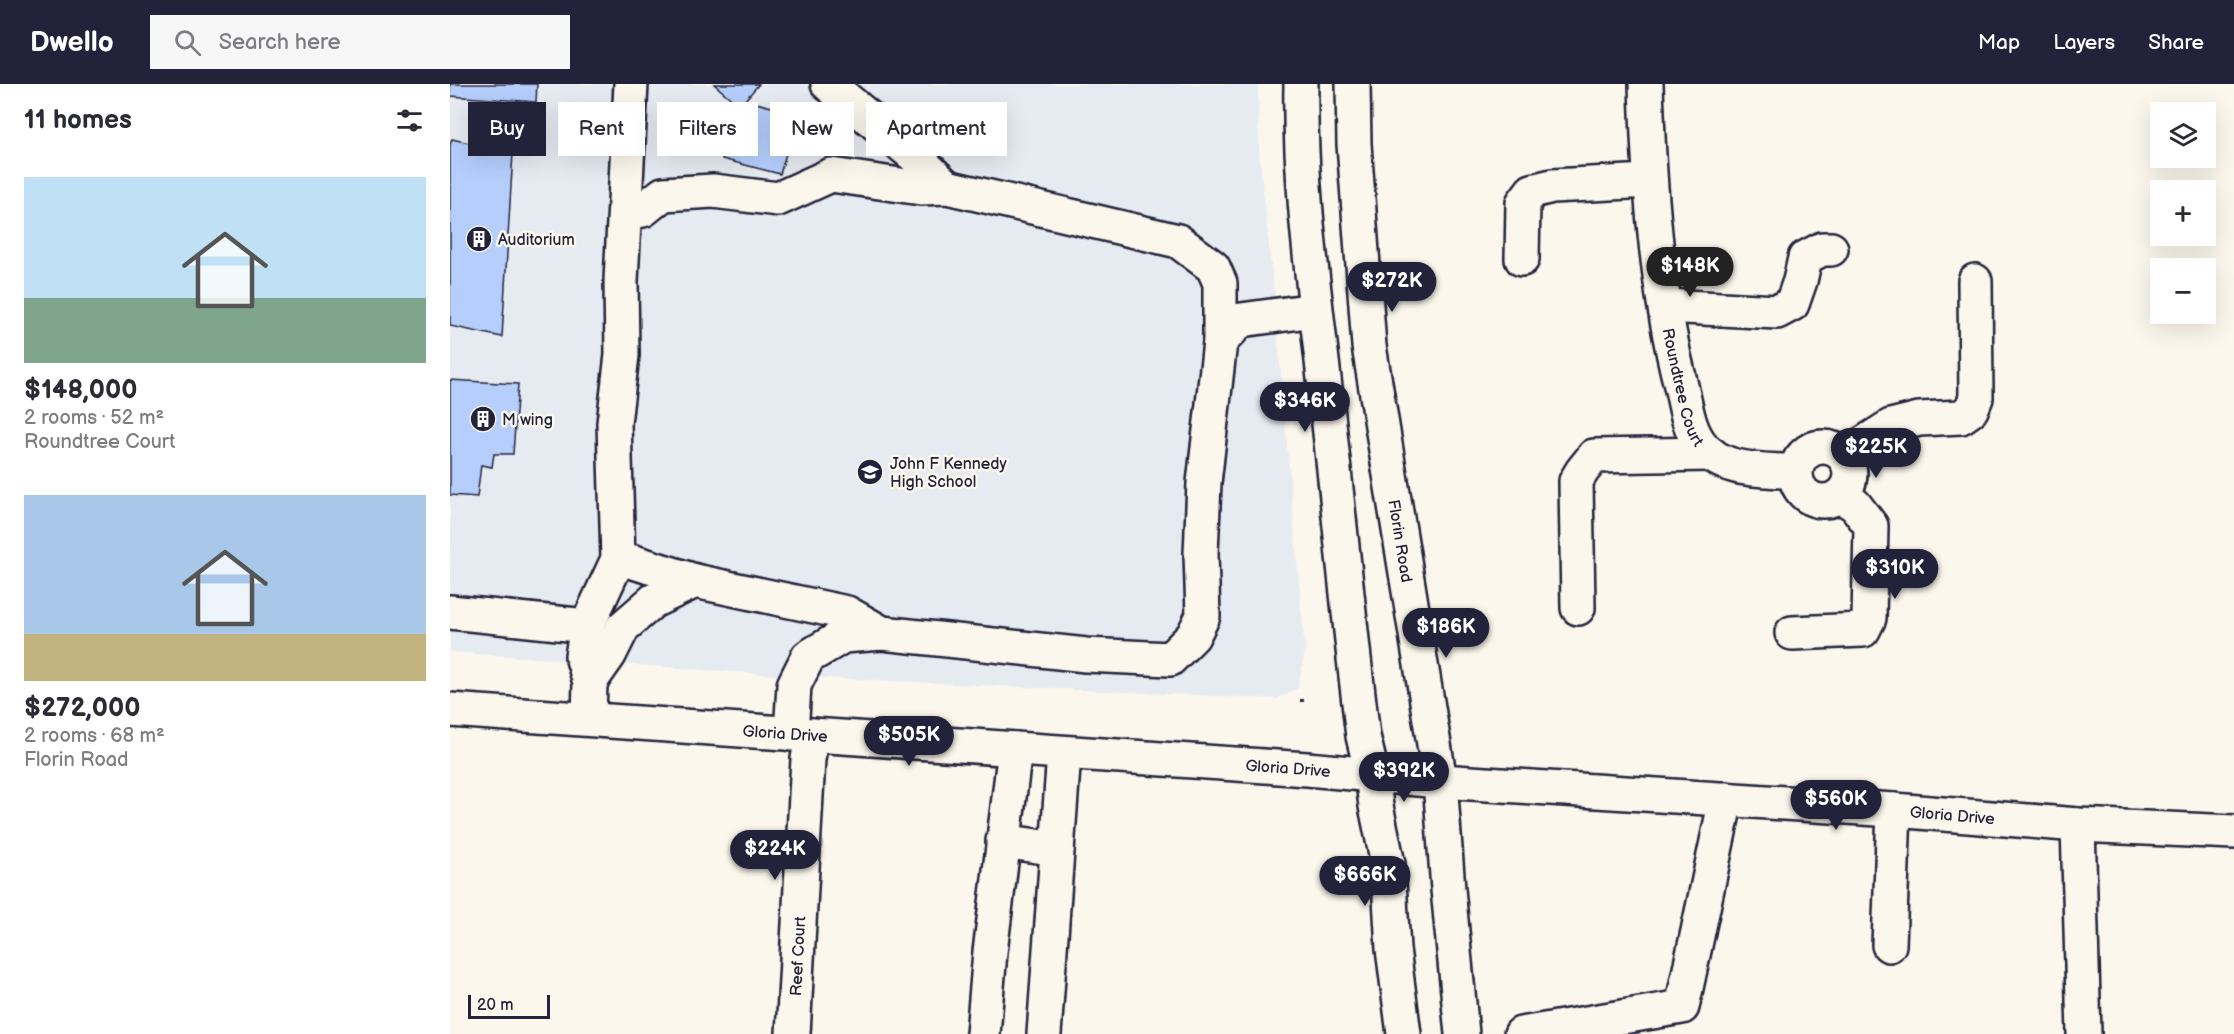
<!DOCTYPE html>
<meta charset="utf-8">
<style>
body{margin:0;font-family:"Balsamiq Sans",sans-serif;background:#f7f7f7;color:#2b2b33;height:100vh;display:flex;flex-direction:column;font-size:22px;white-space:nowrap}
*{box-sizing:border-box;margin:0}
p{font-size:20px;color:#7c7c81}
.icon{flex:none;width:33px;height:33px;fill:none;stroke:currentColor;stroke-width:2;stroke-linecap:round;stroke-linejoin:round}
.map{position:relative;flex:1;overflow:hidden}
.panel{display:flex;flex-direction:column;background:#fff;width:450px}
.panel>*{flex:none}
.top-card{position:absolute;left:18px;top:18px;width:570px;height:54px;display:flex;gap:12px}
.tools{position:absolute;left:1700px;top:18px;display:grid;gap:12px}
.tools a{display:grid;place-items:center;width:66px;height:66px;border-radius:0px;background:#fff;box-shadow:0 6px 24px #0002;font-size:30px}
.scale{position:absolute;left:18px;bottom:15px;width:82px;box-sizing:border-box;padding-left:6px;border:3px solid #22223b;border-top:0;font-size:16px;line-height:21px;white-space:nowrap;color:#22223b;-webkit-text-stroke:4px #fbf7ec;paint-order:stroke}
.price{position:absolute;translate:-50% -51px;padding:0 14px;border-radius:21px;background:#22223b;color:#fff;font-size:20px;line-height:39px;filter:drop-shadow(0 2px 3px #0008)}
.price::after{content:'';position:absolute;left:50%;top:36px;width:18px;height:14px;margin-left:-9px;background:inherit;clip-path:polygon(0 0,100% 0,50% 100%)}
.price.selected{background:#222;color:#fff}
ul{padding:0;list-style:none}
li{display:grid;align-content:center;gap:12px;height:318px;padding:0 24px}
li span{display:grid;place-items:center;height:186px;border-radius:0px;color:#555}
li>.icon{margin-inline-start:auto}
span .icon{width:108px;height:108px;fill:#fffc;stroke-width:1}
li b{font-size:26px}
h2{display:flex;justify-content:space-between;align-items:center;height:72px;padding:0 24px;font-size:26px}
.chip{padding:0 21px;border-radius:0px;background:#fff;box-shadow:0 6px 24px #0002;font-size:21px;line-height:54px}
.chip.selected{background:#22223b;color:#fff}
header{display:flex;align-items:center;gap:36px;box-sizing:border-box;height:84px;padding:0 30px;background:#22223b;color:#fff}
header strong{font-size:28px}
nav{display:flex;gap:33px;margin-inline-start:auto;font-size:21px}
.search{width:420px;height:54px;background:#f7f7f7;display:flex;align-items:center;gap:15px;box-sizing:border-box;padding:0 21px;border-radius:0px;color:#7c7c81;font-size:22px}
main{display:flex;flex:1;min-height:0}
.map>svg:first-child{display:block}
</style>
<header>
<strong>Dwello</strong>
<div class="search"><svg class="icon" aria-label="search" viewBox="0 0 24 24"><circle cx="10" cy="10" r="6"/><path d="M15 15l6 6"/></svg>Search here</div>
<nav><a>Map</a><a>Layers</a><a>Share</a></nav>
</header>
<main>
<section class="panel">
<h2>11 homes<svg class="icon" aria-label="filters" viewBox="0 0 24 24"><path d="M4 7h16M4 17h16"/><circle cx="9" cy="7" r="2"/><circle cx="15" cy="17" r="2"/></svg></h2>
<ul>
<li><span style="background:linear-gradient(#bfe0f5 65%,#7fa58c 0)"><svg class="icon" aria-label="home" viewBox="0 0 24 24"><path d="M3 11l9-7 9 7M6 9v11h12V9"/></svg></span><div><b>$148,000</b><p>2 rooms · 52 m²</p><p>Roundtree Court</p></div></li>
<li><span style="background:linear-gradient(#a9c7e8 75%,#c2b280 0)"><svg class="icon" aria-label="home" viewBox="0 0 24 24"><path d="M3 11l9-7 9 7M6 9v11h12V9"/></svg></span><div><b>$272,000</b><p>2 rooms · 68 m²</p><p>Florin Road</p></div></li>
</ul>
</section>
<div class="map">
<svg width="1784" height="950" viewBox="0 0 1784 950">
<rect width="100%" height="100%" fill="#fbf7ec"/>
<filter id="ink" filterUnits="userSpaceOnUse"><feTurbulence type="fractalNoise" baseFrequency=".0167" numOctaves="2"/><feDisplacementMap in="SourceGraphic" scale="12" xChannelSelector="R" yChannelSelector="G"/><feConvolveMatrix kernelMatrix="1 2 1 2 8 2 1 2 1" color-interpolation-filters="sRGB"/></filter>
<g filter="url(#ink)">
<!-- built -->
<path fill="#e6ebf1" d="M0,0H808L809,68L824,209L855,567L848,604L827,615L356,593L0,568Z"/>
<!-- building -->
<path fill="#b5cefc" stroke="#22223b" stroke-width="1.5" d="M0,0H87L86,18L0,12Z
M264,0H309L295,16L348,30L330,90L272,75L287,20Z
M2,55L63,69L52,253L0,242V61Z
M0,296L68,300L63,370H44L42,383L31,381L27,413L0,411Z"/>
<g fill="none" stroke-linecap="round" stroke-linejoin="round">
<!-- minor casing -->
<g stroke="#22223b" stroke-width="38">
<g id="minor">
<path d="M378,0L466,73L497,103"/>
<path id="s1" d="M1196,0C1199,101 1206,203 1231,302C1236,322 1238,345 1252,362C1274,389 1314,385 1345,388"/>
<path d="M1072,175L1073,119L1082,107L1102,102L1199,97"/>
<path d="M1216,222L1327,228L1342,220L1350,197L1355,174L1372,165H1381"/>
<path d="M770,258L791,236L865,226"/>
<circle cx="1373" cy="390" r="27"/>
<path d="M1394,372L1441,342L1469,335L1511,333L1521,326L1526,314L1525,197"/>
<path d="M168,475L184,478L245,497L397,529L432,549L636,571L720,575L743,552L753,532L751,470L754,399L770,258V199L763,183L728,157L497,103L471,104L381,91L328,115L263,107L213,110L193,126L175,128"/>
<path d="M1128,524L1126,397L1132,387L1144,372L1261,370"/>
<path d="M0,528L137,542"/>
<path d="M1342,549L1413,546L1419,534L1421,442L1405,421L1391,412"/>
<path d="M140,598L159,571L173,543L203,517L245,497"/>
<path id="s2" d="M0,626L857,685L990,697L1444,726L1628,741L1784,748"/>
<path d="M139,634L140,598L132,572L137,542L168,475L164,339L172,271L171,197L181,0"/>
<path d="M341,650L344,601L358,573L393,552L432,549"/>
<path d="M1628,741L1634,950"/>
<path d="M553,757L607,765"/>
<path d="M1439,861L1444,726"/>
<path id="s3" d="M343,950L358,675L362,651"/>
<path d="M533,950L540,868L565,665"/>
<path d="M594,950L614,669"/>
<path d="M1071,950L1232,923L1276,715"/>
</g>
</g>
<!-- major casing -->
<g stroke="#22223b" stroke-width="38">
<g id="major">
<path d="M851,0C849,105 865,209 876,313C889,426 899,539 913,652L922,690L926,722L938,780L943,865L954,950"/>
<path id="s4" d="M903,0L904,60L919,262L990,697L998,805L1012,950"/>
</g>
</g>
<!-- path -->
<path stroke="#22223b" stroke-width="4" stroke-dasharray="6 4.5" stroke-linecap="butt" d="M852,615V618"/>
<!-- minor -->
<use href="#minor" stroke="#fbf7ec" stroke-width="33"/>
<!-- major -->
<use href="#major" stroke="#fbf7ec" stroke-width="33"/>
</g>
</g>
<!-- icons -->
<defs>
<g id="building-disc" transform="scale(1.35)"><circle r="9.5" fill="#22223b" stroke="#fbf7ec"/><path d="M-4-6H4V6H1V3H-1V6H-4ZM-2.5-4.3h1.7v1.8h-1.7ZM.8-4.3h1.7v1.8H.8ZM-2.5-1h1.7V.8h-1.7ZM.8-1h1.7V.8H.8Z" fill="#fff"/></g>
<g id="school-disc" transform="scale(1.35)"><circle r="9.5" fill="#22223b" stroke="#fbf7ec"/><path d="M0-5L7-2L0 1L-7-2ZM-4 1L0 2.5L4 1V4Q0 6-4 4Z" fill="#fff"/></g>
</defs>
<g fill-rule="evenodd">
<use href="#building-disc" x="29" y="155"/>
<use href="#building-disc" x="33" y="335"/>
<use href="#school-disc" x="420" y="388"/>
</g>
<g text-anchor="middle" stroke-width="5" stroke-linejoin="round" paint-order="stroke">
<!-- poi labels -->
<g font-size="16" fill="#22223b" stroke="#fbf7ec" text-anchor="start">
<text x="48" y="161">Auditorium</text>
<text x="52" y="341">M wing</text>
<text x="440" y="385">John F Kennedy<tspan x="440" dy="18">High School</tspan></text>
</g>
<!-- street labels -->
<g font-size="16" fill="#22223b" stroke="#fbf7ec">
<text dy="6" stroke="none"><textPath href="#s1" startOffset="306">Roundtree Court</textPath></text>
<text dy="6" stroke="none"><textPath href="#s4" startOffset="460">Florin Road</textPath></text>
<text dy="6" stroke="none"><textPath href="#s2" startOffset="336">Gloria Drive</textPath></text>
<text dy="6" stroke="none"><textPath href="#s2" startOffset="840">Gloria Drive</textPath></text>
<text dy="6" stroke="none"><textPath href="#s2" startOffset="1506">Gloria Drive</textPath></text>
<text dy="6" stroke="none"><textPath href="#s3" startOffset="78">Reef Court</textPath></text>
</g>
</g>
</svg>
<div class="tools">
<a><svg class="icon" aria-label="layers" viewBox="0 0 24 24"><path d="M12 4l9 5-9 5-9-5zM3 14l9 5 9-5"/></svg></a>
<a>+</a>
<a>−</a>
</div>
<div class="scale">20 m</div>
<b class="price selected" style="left:1240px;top:214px">$148K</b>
<b class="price" style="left:942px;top:229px">$272K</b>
<b class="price" style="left:855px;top:349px">$346K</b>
<b class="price" style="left:1426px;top:395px">$225K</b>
<b class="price" style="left:1445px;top:516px">$310K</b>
<b class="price" style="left:996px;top:575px">$186K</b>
<b class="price" style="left:459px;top:683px">$505K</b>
<b class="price" style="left:954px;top:719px">$392K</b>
<b class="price" style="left:1386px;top:747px">$560K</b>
<b class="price" style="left:325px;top:797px">$224K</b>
<b class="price" style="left:915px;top:823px">$666K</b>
<div class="top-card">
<a class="chip selected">Buy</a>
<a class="chip">Rent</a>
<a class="chip">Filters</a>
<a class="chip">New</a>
<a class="chip">Apartment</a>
</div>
</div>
</main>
